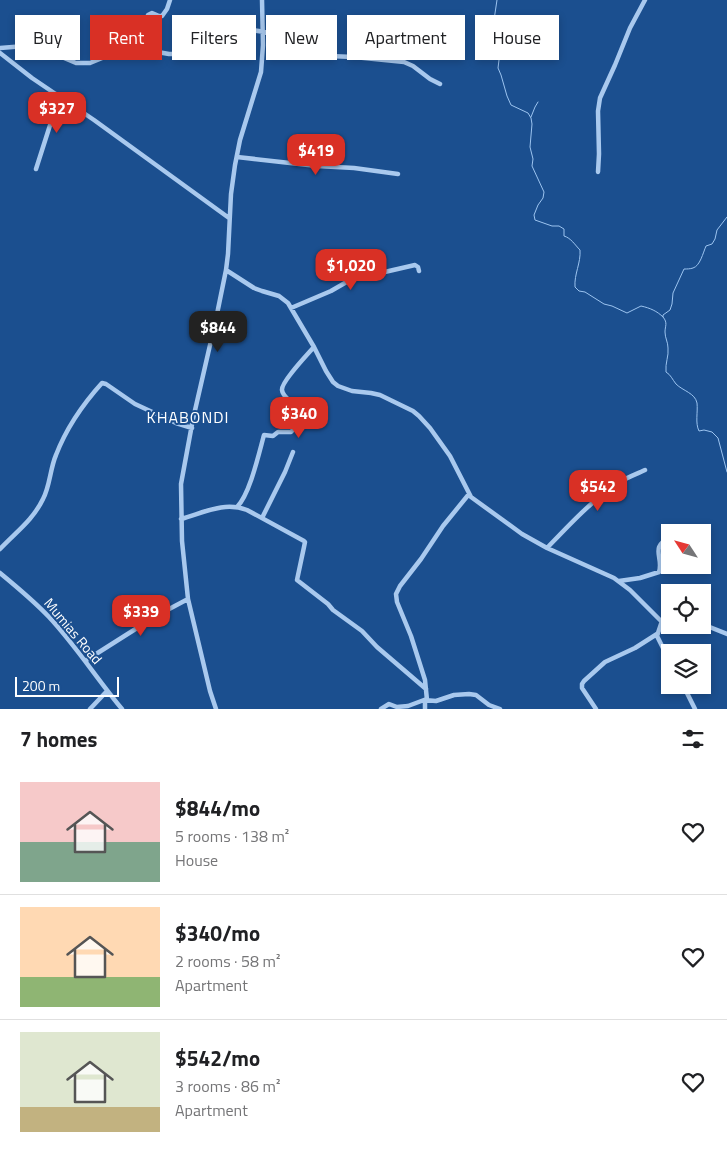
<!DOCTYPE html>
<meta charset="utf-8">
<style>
body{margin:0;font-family:"Titillium Web",sans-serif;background:#f2f2f2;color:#202124;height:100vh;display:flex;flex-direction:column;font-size:19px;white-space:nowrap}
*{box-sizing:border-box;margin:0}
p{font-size:16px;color:#757577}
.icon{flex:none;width:28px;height:28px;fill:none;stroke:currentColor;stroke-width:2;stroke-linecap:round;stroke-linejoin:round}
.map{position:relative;height:709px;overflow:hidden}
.details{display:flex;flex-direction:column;background:#fff;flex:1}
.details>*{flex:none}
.guide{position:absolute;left:15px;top:15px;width:698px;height:45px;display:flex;gap:10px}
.needle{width:32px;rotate:306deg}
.controls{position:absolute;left:661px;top:524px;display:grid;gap:10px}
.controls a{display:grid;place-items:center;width:50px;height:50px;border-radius:0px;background:#fff;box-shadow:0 2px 8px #0003;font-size:25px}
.scale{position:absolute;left:15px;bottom:12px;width:104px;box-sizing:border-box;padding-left:5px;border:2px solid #fff;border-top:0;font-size:14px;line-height:18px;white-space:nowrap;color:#fff;-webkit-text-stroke:4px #1b4f8f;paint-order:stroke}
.price{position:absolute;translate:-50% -42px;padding:0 11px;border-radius:10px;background:#d93025;color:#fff;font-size:16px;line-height:32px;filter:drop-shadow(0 1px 2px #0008)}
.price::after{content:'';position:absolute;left:50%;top:30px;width:15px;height:11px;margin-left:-8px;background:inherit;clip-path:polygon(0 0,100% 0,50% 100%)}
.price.current{background:#222;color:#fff}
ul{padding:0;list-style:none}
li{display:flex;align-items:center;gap:15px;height:125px;padding:0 20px}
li+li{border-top:1px solid #e0e0e0}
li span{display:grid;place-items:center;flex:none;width:140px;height:100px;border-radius:0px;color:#555}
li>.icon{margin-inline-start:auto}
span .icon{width:60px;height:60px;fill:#fffc;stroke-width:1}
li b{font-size:21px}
h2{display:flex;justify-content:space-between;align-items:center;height:60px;padding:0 20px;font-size:21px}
.pill{padding:0 18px;border-radius:0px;background:#fff;box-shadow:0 2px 8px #0003;font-size:18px;line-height:45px}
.pill.current{background:#d93025;color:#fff}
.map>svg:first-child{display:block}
</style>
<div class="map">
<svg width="727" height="709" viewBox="0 0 727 709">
<rect width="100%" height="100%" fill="#1b4f8f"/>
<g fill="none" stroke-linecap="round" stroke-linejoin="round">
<!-- stream -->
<path stroke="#9cc4f0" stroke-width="1" d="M497,0L494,20L498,36L497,49L499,60L498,68L501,75L507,96L511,105L528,113L531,118L532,124L530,147L533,159L532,166L544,192L543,198L538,205L534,215L535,220L552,226H559L564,229V236C571,238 575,245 580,250C581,263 574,274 575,287L579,291L585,292L604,304L612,306L627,313L641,306C650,308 657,311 663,317
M531,117L535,107L538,102
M727,217L717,230L715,239L712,244L706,246C703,253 700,266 693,268C690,269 687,269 684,269L673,293L672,304L670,310L663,315V317C668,323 665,326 665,332C665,338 668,342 668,348C669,356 665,363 666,372C671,375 672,379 676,384C683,391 695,393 697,403C698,412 695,423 699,431L704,430L712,432L718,438L727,472"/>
<!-- minor -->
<path stroke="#a9c9ee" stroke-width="4.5" d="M142,30L148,15L152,13L159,16H162L167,9L170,0
M0,48L25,46L38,47L76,63H90L129,47L169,54H187L193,52L201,47L213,27L215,25L219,24L238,28L285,35L314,52L329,56L354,57L404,62L413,66L430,79L440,84
M0,53L32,78L94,120L229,218
M237,157L317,166L354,168L398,174
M36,169L52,119L56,94
M598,172L599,154L598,111L600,98L615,65L630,28L645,0
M226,270L254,288L262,291L279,296L288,303L314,347L326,371L333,382L338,386L352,391L371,393L380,395L413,411L419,416L430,428L450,456L471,497L522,534L547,548L614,578L630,590L660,620L664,622L670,621
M291,308L331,291L350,280L415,265L418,267L419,271
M237,507C250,494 259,453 264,435L273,436L278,432H291C294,429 296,427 297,423C305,403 283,402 282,390C281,382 308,354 314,347
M262,518L285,472L293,452
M181,519C203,513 224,501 247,510L304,541L305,542L304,547L297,580L328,604L333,610L362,631L377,647L426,689
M547,548C570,524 593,499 620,482C628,477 637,474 645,470
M0,549C16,532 33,520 43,499C50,486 50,469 56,455C66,429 83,404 102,383L106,384L135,404L176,423L192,428
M0,573C17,587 34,601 49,617C76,646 97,679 122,709
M619,581L640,578L659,572C664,557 649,548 670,537
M662,621L657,636L670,662
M702,624L727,634
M85,661L156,616L188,599
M683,685L695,709
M427,700L425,680L411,636L397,602L396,594L400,586L421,559L443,526L469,494
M90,709L107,691
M216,709L210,691L188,599L182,541L181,484L193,419L216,319L226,270L228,254L231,194L235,165L240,140L261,72L263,45L262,0
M381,709L389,704L397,707L408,706L424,700L436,701L454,695L469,694L476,695L489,705L500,709
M425,709V700
M596,709L582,688V684L584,681L605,662L635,648L657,634"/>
</g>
<g text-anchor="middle" stroke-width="4" stroke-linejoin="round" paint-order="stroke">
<!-- street labels -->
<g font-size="14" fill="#fff" stroke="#1b4f8f">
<text transform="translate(73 631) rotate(50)" y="5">Mumias Road</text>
</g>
<!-- quarter labels -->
<g font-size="16" letter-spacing="1" fill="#fff" stroke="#1b4f8f">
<text x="188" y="423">KHABONDI</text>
</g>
</g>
</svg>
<div class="controls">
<a><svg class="needle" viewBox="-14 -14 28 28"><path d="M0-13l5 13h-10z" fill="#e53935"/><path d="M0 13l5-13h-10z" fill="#757577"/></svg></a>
<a><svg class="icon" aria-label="locate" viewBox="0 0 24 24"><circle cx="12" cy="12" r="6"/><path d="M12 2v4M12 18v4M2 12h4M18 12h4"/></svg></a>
<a><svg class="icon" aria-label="layers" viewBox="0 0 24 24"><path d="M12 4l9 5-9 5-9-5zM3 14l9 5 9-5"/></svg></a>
</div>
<div class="scale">200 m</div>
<b class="price" style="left:57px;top:134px">$327</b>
<b class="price" style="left:316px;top:176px">$419</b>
<b class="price" style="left:351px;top:291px">$1,020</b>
<b class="price current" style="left:218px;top:353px">$844</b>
<b class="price" style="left:299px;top:439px">$340</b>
<b class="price" style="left:598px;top:512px">$542</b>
<b class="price" style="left:141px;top:637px">$339</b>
<div class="guide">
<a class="pill">Buy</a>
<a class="pill current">Rent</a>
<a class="pill">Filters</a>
<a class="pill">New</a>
<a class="pill">Apartment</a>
<a class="pill">House</a>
</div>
</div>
<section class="details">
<h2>7 homes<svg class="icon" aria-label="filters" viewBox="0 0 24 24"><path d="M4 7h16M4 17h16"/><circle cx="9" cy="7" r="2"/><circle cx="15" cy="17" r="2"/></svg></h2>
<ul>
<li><span style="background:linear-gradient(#f6c9c9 60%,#7fa58c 0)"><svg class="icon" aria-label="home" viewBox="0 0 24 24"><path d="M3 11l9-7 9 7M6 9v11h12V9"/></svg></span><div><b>$844/mo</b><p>5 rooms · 138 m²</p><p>House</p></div><svg class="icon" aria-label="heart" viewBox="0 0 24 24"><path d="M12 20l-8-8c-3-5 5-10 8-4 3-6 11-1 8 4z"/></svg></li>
<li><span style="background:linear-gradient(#ffd9b3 70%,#8fb573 0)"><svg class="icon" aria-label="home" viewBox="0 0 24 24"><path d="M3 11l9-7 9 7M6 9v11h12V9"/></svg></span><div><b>$340/mo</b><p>2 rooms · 58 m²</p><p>Apartment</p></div><svg class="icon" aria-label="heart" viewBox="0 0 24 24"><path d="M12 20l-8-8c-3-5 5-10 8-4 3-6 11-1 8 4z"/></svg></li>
<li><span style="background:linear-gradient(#dfe7d0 75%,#c2b280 0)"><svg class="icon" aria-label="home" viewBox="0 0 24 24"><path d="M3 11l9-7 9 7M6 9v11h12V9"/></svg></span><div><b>$542/mo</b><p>3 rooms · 86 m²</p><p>Apartment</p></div><svg class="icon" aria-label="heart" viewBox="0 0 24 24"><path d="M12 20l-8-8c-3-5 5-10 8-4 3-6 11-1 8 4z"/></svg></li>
</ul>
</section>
